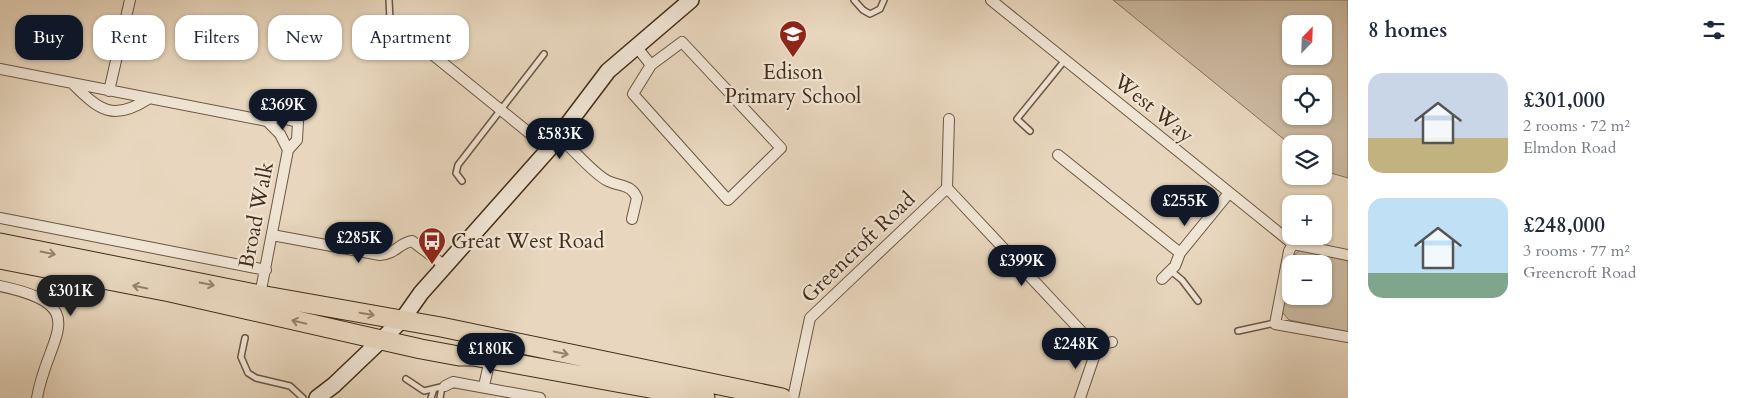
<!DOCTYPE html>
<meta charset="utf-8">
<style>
body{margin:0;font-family:Cardo,serif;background:#f6f6f7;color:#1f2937;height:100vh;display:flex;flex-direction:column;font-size:19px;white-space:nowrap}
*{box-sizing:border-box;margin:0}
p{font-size:16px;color:#747a83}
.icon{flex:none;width:28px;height:28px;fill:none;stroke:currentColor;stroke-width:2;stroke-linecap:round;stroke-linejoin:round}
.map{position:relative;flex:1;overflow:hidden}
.drawer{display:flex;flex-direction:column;background:#fff;width:400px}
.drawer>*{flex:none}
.top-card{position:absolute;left:15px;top:15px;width:475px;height:45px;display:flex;gap:10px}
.needle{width:32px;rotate:23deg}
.controls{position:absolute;left:1282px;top:15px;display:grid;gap:10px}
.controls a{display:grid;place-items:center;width:50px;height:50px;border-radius:10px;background:#fff;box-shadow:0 1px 4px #0004;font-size:25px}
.price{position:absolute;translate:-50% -42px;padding:0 11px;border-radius:18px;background:#111827;color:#fff;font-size:16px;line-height:32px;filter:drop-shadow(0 1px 2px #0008)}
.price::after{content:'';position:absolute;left:50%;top:30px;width:15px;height:11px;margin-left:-8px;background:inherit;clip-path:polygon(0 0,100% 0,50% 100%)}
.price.on{background:#222;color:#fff}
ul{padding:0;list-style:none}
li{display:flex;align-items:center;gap:15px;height:125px;padding:0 20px}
li span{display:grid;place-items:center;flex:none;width:140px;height:100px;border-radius:15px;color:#555}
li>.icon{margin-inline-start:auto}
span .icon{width:60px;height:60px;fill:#fffc;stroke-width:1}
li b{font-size:21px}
h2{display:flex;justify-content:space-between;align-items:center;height:60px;padding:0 20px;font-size:21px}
.tag{padding:0 18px;border-radius:15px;background:#fff;box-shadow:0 1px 4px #0004;font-size:18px;line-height:45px}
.tag.on{background:#111827;color:#fff}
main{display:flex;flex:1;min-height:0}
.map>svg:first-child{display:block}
</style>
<main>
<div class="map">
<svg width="1348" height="398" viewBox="0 0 1348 398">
<rect width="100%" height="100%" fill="#e8d7be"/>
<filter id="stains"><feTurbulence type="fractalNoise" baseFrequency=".004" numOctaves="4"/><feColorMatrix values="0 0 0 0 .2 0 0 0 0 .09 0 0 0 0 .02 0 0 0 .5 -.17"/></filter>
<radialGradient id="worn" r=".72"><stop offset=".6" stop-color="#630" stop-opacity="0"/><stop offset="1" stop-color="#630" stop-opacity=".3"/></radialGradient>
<!-- green -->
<path fill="#ccbaa2" stroke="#87735c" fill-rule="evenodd" d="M1113,0H1348V178L1324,171V144L1291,145ZM1291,24H1324V56H1291ZM1291,84H1324V116H1291Z
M1300,250L1348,258V332L1289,320L1282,312L1291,267V296H1324V264H1292L1293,256Z"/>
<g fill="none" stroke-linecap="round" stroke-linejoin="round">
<!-- lane casing -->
<g stroke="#6c5741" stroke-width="8">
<path id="lane" d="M389,0L390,20
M854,0L863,10L870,14L880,9L884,0
M1030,131L1017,119L1065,60
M462,181L456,173L458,165L544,54
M1171,271L1182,280L1198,301
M1238,331L1275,323
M245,338L241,357L248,373L256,378L290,386L303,398
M406,379L424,391L445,386
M431,398L434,389
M440,398L442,387"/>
</g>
<!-- street casing -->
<g stroke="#6c5741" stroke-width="12">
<path id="street" d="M991,0L1293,244L1348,255
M390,20L549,149
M635,45L651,65L682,42L781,148L728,200L633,94L651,65
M0,69L267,121L280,134L288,150L260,295
M74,85C100,111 114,121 148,99
M109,91L130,0
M267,121L277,117L298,122L297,140L288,150
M559,136C570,147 596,176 608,181C621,187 631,184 637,198L632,219
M1058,155L1180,253
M947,188L1095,346L1112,342
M0,218L266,270
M272,235L380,255C396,254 399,243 412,241L445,266
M1293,244L1289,251L1275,324L1348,337
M1162,279L1175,266L1180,253L1229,193
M0,286C96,306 47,336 37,398
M445,386L453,382L540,398
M484,386L490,359
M793,398L810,318L947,188L949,119
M1080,398L1094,357L1095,346"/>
</g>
<!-- secondary casing -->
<g stroke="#422c17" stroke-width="18">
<path id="secondary" d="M317,398L334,385L402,320L421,293L549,149L608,71L691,0"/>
</g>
<!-- highway casing -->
<g stroke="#422c17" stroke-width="21">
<path id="highway" d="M0,243L260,295L441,327L782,398
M0,259L170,292L421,349L459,356H473L705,398"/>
</g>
<!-- lane -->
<use href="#lane" stroke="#f0e5d5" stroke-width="5"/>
<!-- street -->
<use href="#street" stroke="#f0e5d5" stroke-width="10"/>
<!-- secondary -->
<use href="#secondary" stroke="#f0e5d5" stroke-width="15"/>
<!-- highway -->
<use href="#highway" stroke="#e8d7be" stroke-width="19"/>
</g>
<!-- one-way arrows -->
<defs><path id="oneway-shaft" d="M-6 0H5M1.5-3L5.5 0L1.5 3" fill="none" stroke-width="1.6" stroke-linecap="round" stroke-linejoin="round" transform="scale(1.25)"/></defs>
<g stroke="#95826a">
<use href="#oneway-shaft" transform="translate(48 253) rotate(11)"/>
<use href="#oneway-shaft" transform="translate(207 284) rotate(11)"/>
<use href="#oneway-shaft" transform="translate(140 287) rotate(-169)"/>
<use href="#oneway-shaft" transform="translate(367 314) rotate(10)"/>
<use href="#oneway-shaft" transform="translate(299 322) rotate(-167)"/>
<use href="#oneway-shaft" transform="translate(561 353) rotate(12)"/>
</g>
<!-- icons -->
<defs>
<g id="school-pin" transform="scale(1.4375)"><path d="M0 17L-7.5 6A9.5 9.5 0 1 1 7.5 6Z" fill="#8f2418" stroke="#f0e5d5"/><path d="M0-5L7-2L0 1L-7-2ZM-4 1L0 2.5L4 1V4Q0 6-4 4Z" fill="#fff"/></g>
<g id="bus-pin" transform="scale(1.4375)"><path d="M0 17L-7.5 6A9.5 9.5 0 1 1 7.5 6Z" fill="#8f2418" stroke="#f0e5d5"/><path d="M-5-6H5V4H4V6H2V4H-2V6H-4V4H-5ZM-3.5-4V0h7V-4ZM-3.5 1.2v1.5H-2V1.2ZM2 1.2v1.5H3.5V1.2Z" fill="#fff"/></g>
</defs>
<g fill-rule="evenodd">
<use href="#school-pin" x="793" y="34"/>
<use href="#bus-pin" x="432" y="241"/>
</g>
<g text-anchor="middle" stroke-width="4.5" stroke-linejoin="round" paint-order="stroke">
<!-- poi labels -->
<g font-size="21" fill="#422c17" stroke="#f0e5d5">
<text x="793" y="79">Edison<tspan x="793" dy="24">Primary School</tspan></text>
<text x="451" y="248" text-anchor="start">Great West Road</text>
</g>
<!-- street labels -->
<g font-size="21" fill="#422c17" stroke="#f0e5d5">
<text transform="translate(1154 108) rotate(39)" y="7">West Way</text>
<text transform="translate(256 215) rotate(-79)" y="7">Broad Walk</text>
<text transform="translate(858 247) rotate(-44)" y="7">Greencroft Road</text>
</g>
</g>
<rect width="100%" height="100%" filter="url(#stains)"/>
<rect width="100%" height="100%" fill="url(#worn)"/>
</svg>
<div class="controls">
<a><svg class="needle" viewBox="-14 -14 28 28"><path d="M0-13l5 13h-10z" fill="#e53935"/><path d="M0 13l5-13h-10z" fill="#747a83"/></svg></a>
<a><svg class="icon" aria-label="locate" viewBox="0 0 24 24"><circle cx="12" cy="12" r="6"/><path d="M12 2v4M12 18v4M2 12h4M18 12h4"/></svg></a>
<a><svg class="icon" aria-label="layers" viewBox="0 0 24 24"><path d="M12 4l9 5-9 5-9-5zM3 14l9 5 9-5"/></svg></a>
<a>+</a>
<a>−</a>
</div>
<b class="price" style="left:283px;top:131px">£369K</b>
<b class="price" style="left:560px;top:160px">£583K</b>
<b class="price" style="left:1185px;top:227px">£255K</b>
<b class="price" style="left:359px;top:264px">£285K</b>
<b class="price" style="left:1022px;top:287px">£399K</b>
<b class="price on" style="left:71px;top:317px">£301K</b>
<b class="price" style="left:1076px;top:370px">£248K</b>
<b class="price" style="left:491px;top:375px">£180K</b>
<div class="top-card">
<a class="tag on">Buy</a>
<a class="tag">Rent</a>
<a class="tag">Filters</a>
<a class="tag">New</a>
<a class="tag">Apartment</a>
</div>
</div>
<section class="drawer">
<h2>8 homes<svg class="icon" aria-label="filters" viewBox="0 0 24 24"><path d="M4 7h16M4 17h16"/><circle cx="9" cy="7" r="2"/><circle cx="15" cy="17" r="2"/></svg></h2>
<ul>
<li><span style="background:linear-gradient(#c9d6e8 65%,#c2b280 0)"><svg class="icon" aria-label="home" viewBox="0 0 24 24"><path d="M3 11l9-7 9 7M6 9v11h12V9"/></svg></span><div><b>£301,000</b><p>2 rooms · 72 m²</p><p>Elmdon Road</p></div></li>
<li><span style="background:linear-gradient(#bfe0f5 75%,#7fa58c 0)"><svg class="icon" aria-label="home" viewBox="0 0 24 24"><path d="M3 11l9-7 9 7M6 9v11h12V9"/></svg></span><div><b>£248,000</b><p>3 rooms · 77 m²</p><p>Greencroft Road</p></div></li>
</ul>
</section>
</main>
